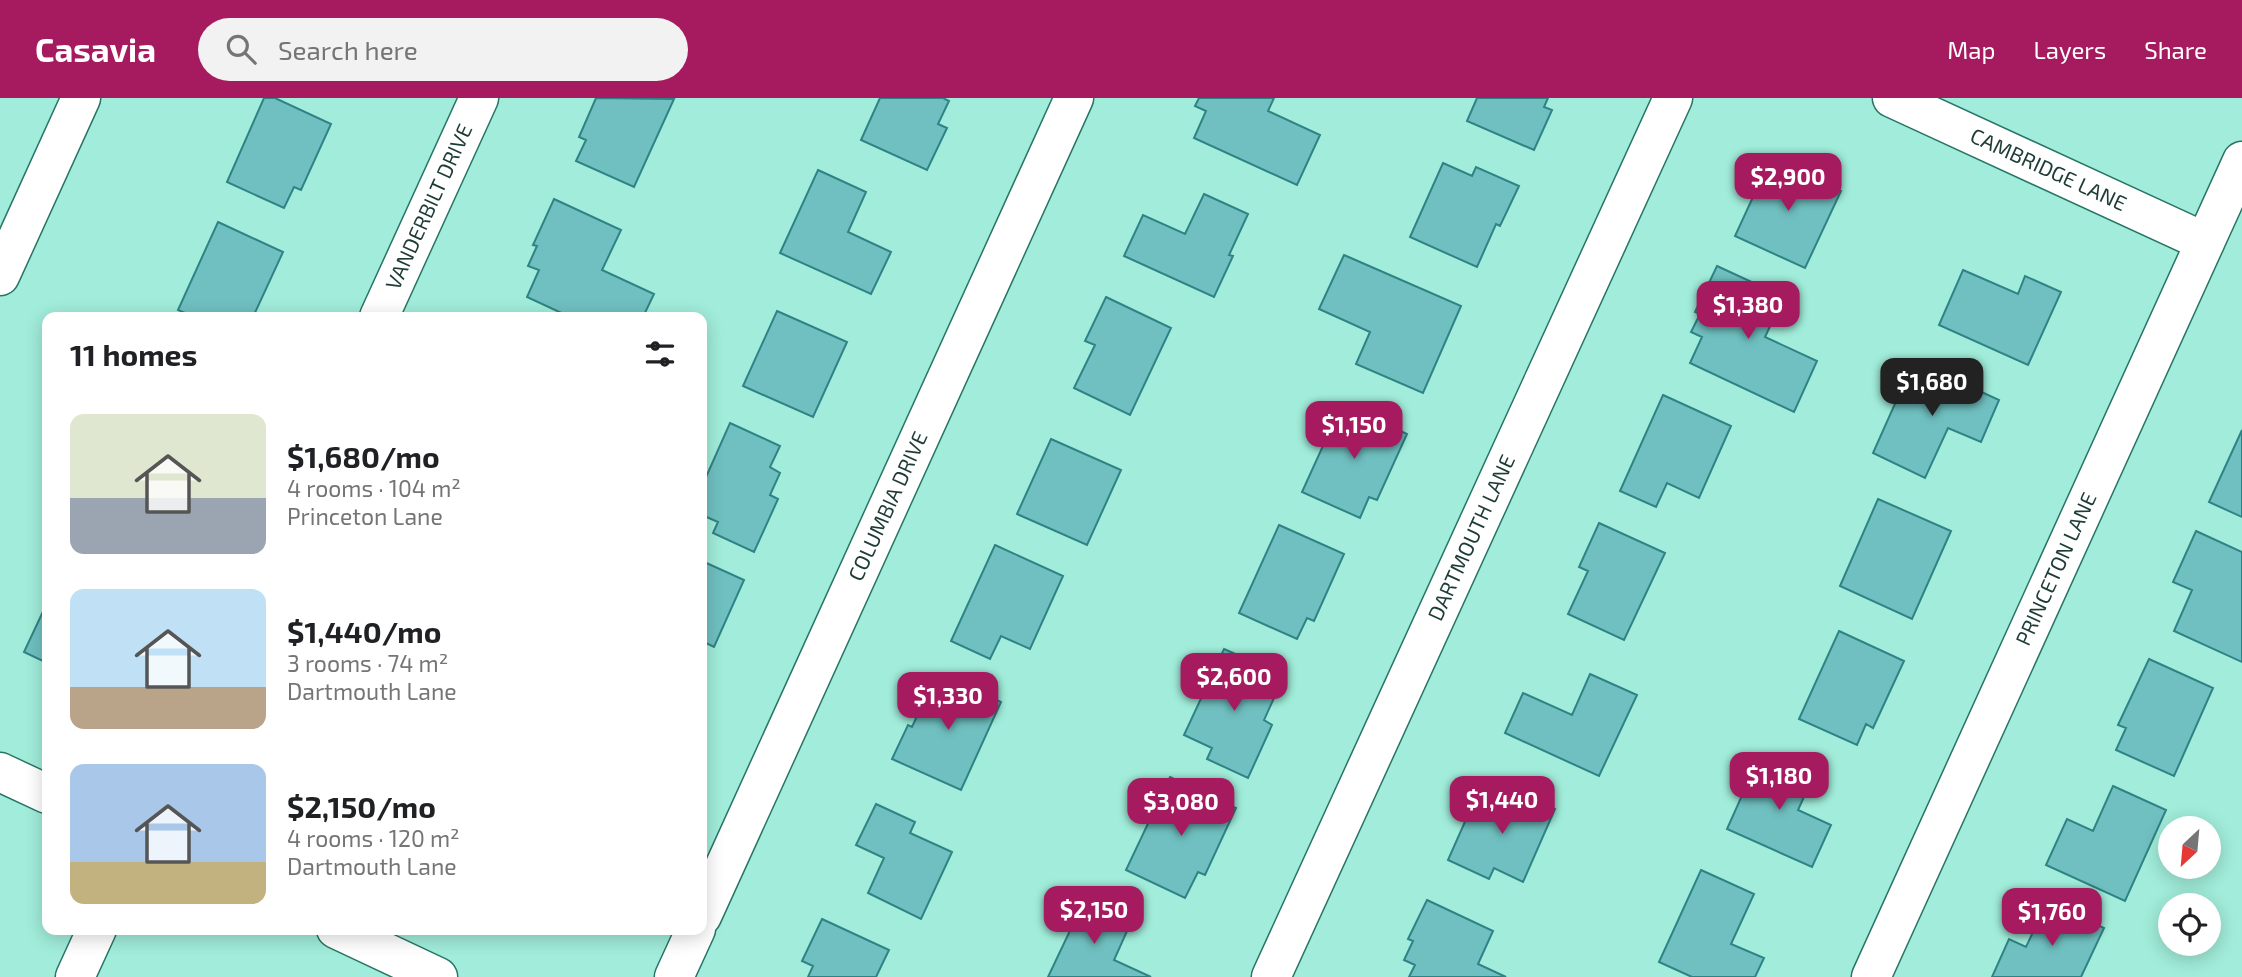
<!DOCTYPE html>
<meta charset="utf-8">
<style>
body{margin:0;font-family:"Exo 2",sans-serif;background:#f2f2f2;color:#202124;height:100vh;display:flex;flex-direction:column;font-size:26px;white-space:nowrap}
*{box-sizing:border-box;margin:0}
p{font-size:23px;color:#757577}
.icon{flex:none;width:38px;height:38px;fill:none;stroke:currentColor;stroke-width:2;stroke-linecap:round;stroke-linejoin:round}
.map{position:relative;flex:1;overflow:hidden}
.details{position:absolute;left:42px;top:214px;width:665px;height:623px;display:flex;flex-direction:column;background:#fff;border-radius:14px;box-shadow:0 4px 18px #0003}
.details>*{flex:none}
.needle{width:46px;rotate:206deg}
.buttons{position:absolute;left:2158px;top:718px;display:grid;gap:14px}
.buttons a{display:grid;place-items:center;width:63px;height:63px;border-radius:50%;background:#fff;box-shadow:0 4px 18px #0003;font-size:35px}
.price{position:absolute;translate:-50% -60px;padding:0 16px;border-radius:14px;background:#a61b5f;color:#fff;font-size:23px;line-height:46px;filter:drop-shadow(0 2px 4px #0008)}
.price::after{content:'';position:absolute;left:50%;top:42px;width:21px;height:16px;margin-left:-10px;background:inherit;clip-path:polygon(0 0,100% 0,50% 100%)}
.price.selected{background:#222;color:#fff}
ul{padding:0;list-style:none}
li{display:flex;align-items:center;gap:21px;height:175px;padding:0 28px}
li span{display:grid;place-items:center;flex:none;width:196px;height:140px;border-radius:14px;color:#555}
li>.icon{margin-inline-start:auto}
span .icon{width:84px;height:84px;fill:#fffc;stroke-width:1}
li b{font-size:30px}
h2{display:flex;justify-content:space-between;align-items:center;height:84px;padding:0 28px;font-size:30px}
header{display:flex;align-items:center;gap:42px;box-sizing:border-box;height:98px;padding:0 35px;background:#a61b5f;color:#fff}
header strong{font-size:33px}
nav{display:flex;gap:38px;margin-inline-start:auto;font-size:24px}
.search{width:490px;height:63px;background:#f2f2f2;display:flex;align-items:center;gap:18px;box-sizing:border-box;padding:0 24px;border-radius:38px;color:#757577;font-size:26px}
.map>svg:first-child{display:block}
</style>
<header>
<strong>Casavia</strong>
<div class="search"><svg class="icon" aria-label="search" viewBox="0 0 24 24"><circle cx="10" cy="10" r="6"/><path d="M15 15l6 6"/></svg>Search here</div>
<nav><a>Map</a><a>Layers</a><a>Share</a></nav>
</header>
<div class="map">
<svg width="2242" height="879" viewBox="0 0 2242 879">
<rect width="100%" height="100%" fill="#a1ecda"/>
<!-- building -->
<path fill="#70c0c1" stroke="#308385" stroke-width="2" d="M264,0H275L331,26L301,92L294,89L284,110L227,84Z
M596,0L674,1L634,89L576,63L586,42L579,39Z
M880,0H943L949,3L938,26L947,30L927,72L861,42Z
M1199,0H1274L1268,13L1320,37L1297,87L1194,40L1206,13L1195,8Z
M1477,0H1548L1544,9L1552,12L1534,52L1467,23Z
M1771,60L1841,93L1805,170L1735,138Z
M1443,65L1472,78L1476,69L1519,88L1500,128L1496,126L1477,169L1410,139Z
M818,72L866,94L848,134L891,154L871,196L780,155Z
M1204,96L1248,116L1229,157L1233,158L1214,199L1124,158L1143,117L1185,136Z
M554,101L621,132L602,172L654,196L643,219H570L527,199L539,172L528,168L537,148L533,147Z
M218,124L283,154L253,219L245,217L244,219H194L178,212Z
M1344,157L1461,208L1423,295L1356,266L1370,234L1319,211Z
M1717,168L1784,199L1765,239L1817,263L1794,314L1690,265L1702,239L1691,234L1700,216L1695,214Z
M1963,172L2018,196L2025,178L2061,194L2028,267L1939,227Z
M1106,199L1171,230L1130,317L1074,290L1095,247L1085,243Z
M777,213L847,244L813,319L743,288Z
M1914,263L1999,302L1981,344L1948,330L1925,380L1873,355Z
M1663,297L1731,328L1699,400L1667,385L1656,409L1620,393Z
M1342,306L1407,336L1377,402L1369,399L1360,420L1302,394Z
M730,325L780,348L770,369L780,375L770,397L778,401L754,454L713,435L718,424L702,417V388Z
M2242,332V419L2209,404Z
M1051,341L1121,372L1087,447L1017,416Z
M1878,401L1951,433L1912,521L1840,488Z
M1599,425L1665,455L1624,542L1568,516L1588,473L1579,469Z
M1279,427L1344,456L1314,523L1307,520L1297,541L1239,515Z
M2196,433L2242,454V564L2174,533L2192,492L2173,484Z
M995,447L1063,478L1030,551L1001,538L990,561L951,543Z
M702,463L744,482L714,549L706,545L702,556Z
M47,505V565L24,554Z
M1839,533L1904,563L1873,630L1866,626L1857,647L1799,621Z
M1224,551L1274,573L1264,595L1274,600L1264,622L1272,627L1248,680L1207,661L1212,650L1184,637Z
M2149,561L2213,590L2174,678L2116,652L2126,630L2118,627Z
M937,575L1001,604L961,692L892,661L908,627L912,629Z
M1590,576L1637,597L1599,678L1505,635L1523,595L1572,617Z
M1761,655L1813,679L1798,712L1831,727L1812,769L1727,731Z
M1170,679L1236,710L1205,777L1198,774L1185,800L1126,772Z
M2113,688L2166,712L2125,803L2046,767L2067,721L2093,733Z
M1514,692L1555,711L1523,784L1494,770L1489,781L1448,762L1475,701L1488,706L1493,696L1509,703Z
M876,706L915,724L910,735L952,754L921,821L868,795L884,760L856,747Z
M1701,772L1754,796L1731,846L1764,860L1755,879H1692L1659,864Z
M1085,801L1132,822L1114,862L1151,879H1048Z
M1427,802L1493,833L1478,866L1506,879H1409L1415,867L1404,862L1413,843L1408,841Z
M2047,804L2104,830L2081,879H1992L2009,841L2026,849Z
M822,821L889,852L876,879H808L813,868L802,863Z"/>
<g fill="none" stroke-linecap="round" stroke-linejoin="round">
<!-- minor casing -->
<g stroke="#287566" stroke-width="41">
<g id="minor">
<path id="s1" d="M1892,0L2205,144"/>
<path d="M0,178L81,0"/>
<path id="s2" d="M379,219L479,0"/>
<path d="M0,674L47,696"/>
<path id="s3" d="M702,818L1074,0"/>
<path d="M336,831L438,879"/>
<path d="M75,879L97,831"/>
<path d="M674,879L696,831"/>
<path id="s4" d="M1271,879L1673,0"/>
<path id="s5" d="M1871,879L2242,63"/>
</g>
</g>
<!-- minor -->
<use href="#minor" stroke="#fff" stroke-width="38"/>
</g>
<g text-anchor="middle" stroke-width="5" stroke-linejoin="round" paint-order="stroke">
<!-- street labels -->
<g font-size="21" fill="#1d3c35" stroke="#a1ecda">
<text dy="7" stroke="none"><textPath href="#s1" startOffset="172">CAMBRIDGE LANE</textPath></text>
<text dy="7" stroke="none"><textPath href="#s2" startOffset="121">VANDERBILT DRIVE</textPath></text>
<text dy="7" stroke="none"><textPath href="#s3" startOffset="450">COLUMBIA DRIVE</textPath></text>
<text dy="7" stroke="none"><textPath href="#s4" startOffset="483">DARTMOUTH LANE</textPath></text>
<text dy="7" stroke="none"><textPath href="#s5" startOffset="448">PRINCETON LANE</textPath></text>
</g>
</g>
</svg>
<div class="buttons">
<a><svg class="needle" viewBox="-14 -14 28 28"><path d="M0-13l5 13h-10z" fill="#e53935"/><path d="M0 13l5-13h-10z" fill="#757577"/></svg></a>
<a><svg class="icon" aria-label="locate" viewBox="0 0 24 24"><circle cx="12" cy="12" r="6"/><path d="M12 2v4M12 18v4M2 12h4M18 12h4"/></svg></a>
</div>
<b class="price" style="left:1788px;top:115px">$2,900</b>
<b class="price" style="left:1748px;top:243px">$1,380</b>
<b class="price selected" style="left:1932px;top:320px">$1,680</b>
<b class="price" style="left:1354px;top:363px">$1,150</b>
<b class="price" style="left:1234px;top:615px">$2,600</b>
<b class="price" style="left:948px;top:634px">$1,330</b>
<b class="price" style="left:1779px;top:714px">$1,180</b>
<b class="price" style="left:1502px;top:738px">$1,440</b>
<b class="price" style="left:1181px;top:740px">$3,080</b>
<b class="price" style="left:1094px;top:848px">$2,150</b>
<b class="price" style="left:2052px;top:850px">$1,760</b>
<section class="details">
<h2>11 homes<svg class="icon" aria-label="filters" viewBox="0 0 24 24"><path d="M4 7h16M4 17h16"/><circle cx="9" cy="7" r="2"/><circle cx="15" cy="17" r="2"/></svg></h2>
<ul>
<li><span style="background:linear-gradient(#dfe7d0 60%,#9aa5b1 0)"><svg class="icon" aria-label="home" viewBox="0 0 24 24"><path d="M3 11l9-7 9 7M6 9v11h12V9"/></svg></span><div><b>$1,680/mo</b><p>4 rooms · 104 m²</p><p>Princeton Lane</p></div></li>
<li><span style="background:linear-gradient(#bfe0f5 70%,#b9a48a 0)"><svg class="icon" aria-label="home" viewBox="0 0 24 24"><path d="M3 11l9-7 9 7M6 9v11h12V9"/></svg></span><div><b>$1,440/mo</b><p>3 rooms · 74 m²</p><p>Dartmouth Lane</p></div></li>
<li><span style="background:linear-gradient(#a9c7e8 70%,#c2b280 0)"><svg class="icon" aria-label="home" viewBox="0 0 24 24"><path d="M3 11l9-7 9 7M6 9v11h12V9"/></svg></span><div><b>$2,150/mo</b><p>4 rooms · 120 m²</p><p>Dartmouth Lane</p></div></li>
</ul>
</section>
</div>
